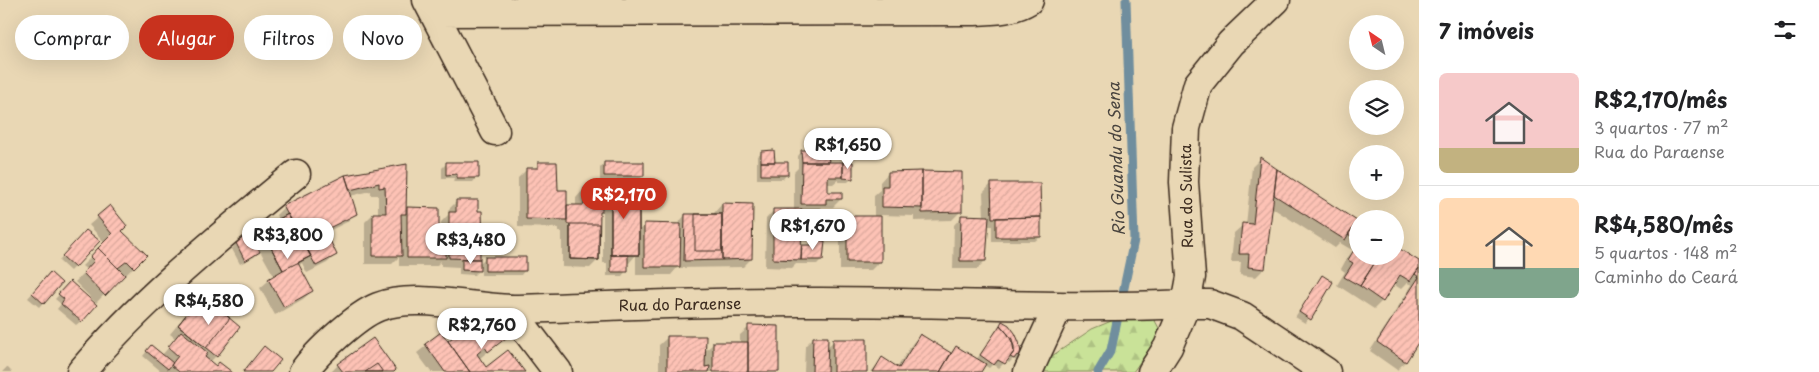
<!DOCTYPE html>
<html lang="pt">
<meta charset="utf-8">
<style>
body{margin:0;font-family:"Playpen Sans",sans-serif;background:#f2f2f2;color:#202124;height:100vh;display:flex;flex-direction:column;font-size:19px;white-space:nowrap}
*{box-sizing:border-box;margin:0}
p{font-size:16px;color:#757577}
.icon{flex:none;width:28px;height:28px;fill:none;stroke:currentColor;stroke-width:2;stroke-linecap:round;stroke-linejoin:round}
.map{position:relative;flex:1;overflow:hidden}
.panel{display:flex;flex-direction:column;background:#fff;width:400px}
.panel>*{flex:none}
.hud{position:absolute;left:15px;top:15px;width:475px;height:45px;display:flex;gap:10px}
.needle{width:32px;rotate:325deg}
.controls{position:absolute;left:1349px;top:15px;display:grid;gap:10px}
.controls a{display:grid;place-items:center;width:55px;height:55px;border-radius:50%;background:#fff;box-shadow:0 5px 20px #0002;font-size:25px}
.price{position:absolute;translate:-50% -42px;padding:0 11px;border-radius:18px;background:#fff;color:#222;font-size:16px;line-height:32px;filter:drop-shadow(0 1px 2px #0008)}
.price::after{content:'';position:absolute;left:50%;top:30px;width:15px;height:11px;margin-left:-8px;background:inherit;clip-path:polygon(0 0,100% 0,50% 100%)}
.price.on{background:#c8321e;color:#fff}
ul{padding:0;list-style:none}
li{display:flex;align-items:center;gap:15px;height:125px;padding:0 20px}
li+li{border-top:1px solid #e0e0e0}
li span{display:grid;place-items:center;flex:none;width:140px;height:100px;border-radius:8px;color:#555}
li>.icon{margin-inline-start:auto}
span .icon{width:60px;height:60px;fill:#fffc;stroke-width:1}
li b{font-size:21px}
h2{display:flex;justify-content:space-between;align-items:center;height:60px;padding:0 20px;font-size:21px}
.pill{padding:0 18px;border-radius:22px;background:#fff;box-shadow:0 5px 20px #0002;font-size:18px;line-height:45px}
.pill.on{background:#c8321e;color:#fff}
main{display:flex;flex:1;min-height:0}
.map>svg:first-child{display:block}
</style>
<main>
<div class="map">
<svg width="1419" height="372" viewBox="0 0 1419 372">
<defs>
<pattern id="forest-firs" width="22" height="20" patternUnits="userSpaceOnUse" patternTransform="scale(1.25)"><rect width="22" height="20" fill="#c9e298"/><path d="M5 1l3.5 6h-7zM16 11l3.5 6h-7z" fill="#aec283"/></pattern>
<pattern id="building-hatch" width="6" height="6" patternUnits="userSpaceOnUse" patternTransform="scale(1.25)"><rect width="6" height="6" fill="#fdc2b5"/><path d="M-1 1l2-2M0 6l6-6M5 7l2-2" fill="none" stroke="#daa79b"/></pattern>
</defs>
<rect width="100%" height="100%" fill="#e9d7b4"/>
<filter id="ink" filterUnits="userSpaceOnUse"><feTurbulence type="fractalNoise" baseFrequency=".02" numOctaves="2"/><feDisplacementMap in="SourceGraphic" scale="10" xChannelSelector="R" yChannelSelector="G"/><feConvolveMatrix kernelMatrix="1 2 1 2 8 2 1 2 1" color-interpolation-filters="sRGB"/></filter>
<g filter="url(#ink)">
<!-- forest -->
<path fill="url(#forest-firs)" stroke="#82865b" d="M1121,317H1153L1161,332L1133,372H1039L1046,360L1092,329Z"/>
<!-- shadow -->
<path fill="#0003" d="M802,151L819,156L852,178L848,182H839V179L833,184H827V193L841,199L833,207H821L816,212H800V248L802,246H809L814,241L822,259L817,264H796L792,268L765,267L766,219L774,210H794V172L798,168V156Z
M762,152L787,174L783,179H757V156Z
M1260,159L1358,223V256H1395V248L1419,263V339L1405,362L1397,370L1370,351L1412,285L1407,283L1401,289L1393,284L1382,301L1374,309L1337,285L1345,272L1341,269L1347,258L1354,251L1340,243L1335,248L1271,207L1264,269L1256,277L1240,275L1241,262H1231L1234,233L1243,225H1246L1252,167Z
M604,163L643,176L639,180H600V168Z
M446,164L477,177L473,182H453L454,178H442V168Z
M539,164L566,206H576V198L584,189L601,193L607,188L637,232L645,225H677L685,215H714V213L722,204L751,259L743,267L677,268L671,275H636V255L629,263H626V271L622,276H607V263H603V209L598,215V260L590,268L562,267V232H559V228L518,227V178L527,169L533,170Z
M405,166V209H438L437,236L441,235V222L448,215V210L457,201L481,249L479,252L478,265L485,258L525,270L521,275H481V268L474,275L459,274V267L441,266V261L436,266H399V257L392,264H365V222L373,214H378V195H371V191L350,196L355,213L347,222L325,233L336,255L327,263L307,273L302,263L298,266L312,291L303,299L275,315L260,288L274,276L260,251L254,257L240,264L232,249L243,235L251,240L261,230L279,221L276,215L284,207L345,177Z
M888,173L960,212L952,220L914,221V216L880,215V261L871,270H840V232H834V225L842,217L874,218V195L880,190V182Z
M991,184L1039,217L1038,219L1040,237L1035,241H992V226H987L985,261L977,269H953L954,225L962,216L984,217L983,193Z
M110,207L121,231L145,255L125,276L124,274L96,303L75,282L87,270L82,266L105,243L89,225Z
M87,232L98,242L70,271L59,261Z
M1322,277L1332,283L1305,323L1295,317Z
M46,278L61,283L39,307L28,298Z
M70,283L81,321L76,325L57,309L61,304L55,299Z
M194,305L216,356L209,363L215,367L229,372H162L143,356L147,351L162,355L176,339L170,334Z
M1002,323L1021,357L1017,361L1013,359L1009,363L1006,361L999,368L993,364L989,368L984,365L980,372H871L882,359L897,368L912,344L920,335L950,354L956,347L976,360Z
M749,327L777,372H659V345L668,337L704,352L713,344L740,343V335Z
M441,334L447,343L491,335L504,338L479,359L486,368L523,372H431L417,353Z
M813,338L826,348L834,341L865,372H804L805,346Z
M338,365L393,372H331Z
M7,367L12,372H2Z"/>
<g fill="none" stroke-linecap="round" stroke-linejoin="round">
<!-- stream -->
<path stroke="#6f8e9e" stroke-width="9" d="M1098,372L1111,350L1134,240L1126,0"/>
</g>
<!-- building -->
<path fill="url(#building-hatch)" stroke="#3b2a1e" d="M774,150L775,162H761V151Z
M801,150H820V155H828L829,162H802Z
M1260,157L1277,169L1265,269L1248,267L1249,254H1239L1242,223L1253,224Z
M446,162H479V178H457V174L446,175Z
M538,162H557L558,190H567V220L526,219V168H538Z
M604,162H644V176H604Z
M761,162H788V175H761Z
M802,162H843V177H828V192H842V199H826V204H801Z
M843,162H853V179L843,178Z
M407,164L406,214H401L402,256H373V213H386L385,187L379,188V183L350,190L345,175Z
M1277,169L1357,221L1345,240L1274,195Z
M922,171V208L882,207V186H888V172Z
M922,171L962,172V212L922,213Z
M345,175L357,214L325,230L337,255L316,266L283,206Z
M991,183H1040L1041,217L992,218Z
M606,186L639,187V255H611V201H606Z
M584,188H602V212H600L599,260L570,259V224H567V205H584Z
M456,200H478V211H482L483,250H480V259L449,258V212H456Z
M639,200V255H611V201Z
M722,203L753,204L752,259L722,260Z
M110,205L127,226L122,231L147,255L134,268L127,261L118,268L98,248L112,234L97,216Z
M407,207L439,208V234H446V258H407Z
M773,209H802L801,260L773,259Z
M288,214L311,256L283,270L261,229Z
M288,214L311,256L298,263L313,291L284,307L268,279L283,270L261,229Z
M685,214H722V260L684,261Z
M695,214H722V251H695Z
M961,215L989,216L986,261H960Z
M842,216H881V262H847V224H842Z
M1041,217V237H996V218Z
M1357,221H1358V240L1348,234Z
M644,223L681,224L680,267H644Z
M570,224H599V260L570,259Z
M247,229L260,252L245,261L236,243Z
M86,230L100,241L75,268L62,256Z
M813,240L825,241L823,260H801L802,245H813Z
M1395,246L1419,261V268L1410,281L1400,275L1383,302L1360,286L1379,256H1395Z
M98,248L125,275L105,296L83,273L94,261L90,257Z
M1355,248L1358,249V256H1379L1360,286L1344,277L1353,263L1348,260Z
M611,255H628V272H611Z
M485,257H526V271H485Z
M462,259H480V271L462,270Z
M1419,268V341L1406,362L1377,342L1419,277L1415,274Z
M50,272L62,283L44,304L32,293Z
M1322,275L1333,282L1311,320L1299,312Z
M70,281L97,305L82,322L61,304L64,299L58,294Z
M202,295L230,318L206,348L178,325Z
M202,295L240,327L217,357L178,325Z
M1002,321L1009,325L1015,333L1019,342L1022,358L1017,355L1014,359L1010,357L1014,352V346L1008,334L1000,325Z
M469,324L486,325L491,333L498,328L506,338L488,352L485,347L477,354L486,367L508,350L525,372H470L448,341Z
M748,325L779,326V372H748Z
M1000,325L1012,339L1014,352L1005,364L998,360L994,365L980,355Z
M181,331L208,353L205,357L216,366L219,362L232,372H179L171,365L178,356L168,347Z
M441,332L448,341L470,372H445L425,344Z
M920,334L951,353L940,372H873L882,357L899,368Z
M667,336H706L705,367L710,366L709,372H667Z
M813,337H828L827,372H812Z
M373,338L396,370L394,372H343L337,364Z
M833,339H867V372H833Z
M713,342H748V372H713Z
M151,345L173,363L168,369L146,351Z
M264,346L281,360L271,372H243Z
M956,346L986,364L981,372H940Z
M377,364L383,372H365Z"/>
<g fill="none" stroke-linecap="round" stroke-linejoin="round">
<!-- street casing -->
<g stroke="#3b2a1e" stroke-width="31">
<path id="street" d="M427,0L495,131
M434,12L971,11C991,10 1011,11 1029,0
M510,309L558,372
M81,372C144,297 221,236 296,174
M1028,372L1058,307
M1152,372L1168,347L1186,304H1210L1242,316L1326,372"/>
</g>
<!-- secondary casing -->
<g stroke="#3b2a1e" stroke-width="31">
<path id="secondary" d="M303,372C316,353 357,315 378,307C415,292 478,310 519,309C619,306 720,301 820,302C942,302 1064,310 1186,304L1191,277L1184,182L1186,128L1198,84L1231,43L1276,0"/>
</g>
<!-- street -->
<use href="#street" stroke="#e9d7b4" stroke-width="28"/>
<!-- secondary -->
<use href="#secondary" stroke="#e9d7b4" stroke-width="28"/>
</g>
</g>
<g text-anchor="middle" stroke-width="4" stroke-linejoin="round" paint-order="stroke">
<!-- street labels -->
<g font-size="15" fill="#3b2a1e" stroke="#e9d7b4">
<text transform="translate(1187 196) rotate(-91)" y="5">Rua do Sulista</text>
<text transform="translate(680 305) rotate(-1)" y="5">Rua do Paraense</text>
</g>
<!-- water labels -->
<g font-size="16" font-style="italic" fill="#48433e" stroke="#e9d7b4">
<text transform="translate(1116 159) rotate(-92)" y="6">Rio Guandu do Sena</text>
</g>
</g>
</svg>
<div class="controls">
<a><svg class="needle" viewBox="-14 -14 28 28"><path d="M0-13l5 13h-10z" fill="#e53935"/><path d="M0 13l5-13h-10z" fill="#757577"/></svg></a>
<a><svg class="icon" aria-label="layers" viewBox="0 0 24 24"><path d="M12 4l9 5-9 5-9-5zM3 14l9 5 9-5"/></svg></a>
<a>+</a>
<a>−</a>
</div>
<b class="price" style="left:848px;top:170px">R$1,650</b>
<b class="price on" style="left:624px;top:220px">R$2,170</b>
<b class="price" style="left:813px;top:251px">R$1,670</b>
<b class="price" style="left:288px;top:260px">R$3,800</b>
<b class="price" style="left:471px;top:265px">R$3,480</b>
<b class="price" style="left:209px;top:326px">R$4,580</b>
<b class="price" style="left:482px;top:350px">R$2,760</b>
<div class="hud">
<a class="pill">Comprar</a>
<a class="pill on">Alugar</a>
<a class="pill">Filtros</a>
<a class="pill">Novo</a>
</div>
</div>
<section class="panel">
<h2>7 imóveis<svg class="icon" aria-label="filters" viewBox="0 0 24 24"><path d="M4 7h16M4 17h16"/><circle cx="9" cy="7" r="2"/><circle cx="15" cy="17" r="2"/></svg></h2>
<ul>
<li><span style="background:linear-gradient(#f6c9c9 75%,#c2b280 0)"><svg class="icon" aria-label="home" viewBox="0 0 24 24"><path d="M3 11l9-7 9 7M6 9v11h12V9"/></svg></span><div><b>R$2,170/mês</b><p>3 quartos · 77 m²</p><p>Rua do Paraense</p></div></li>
<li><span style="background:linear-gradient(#ffd9b3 70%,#7fa58c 0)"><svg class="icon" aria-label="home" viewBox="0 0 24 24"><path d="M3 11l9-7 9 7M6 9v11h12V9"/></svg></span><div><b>R$4,580/mês</b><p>5 quartos · 148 m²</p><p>Caminho do Ceará</p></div></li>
</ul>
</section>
</main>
